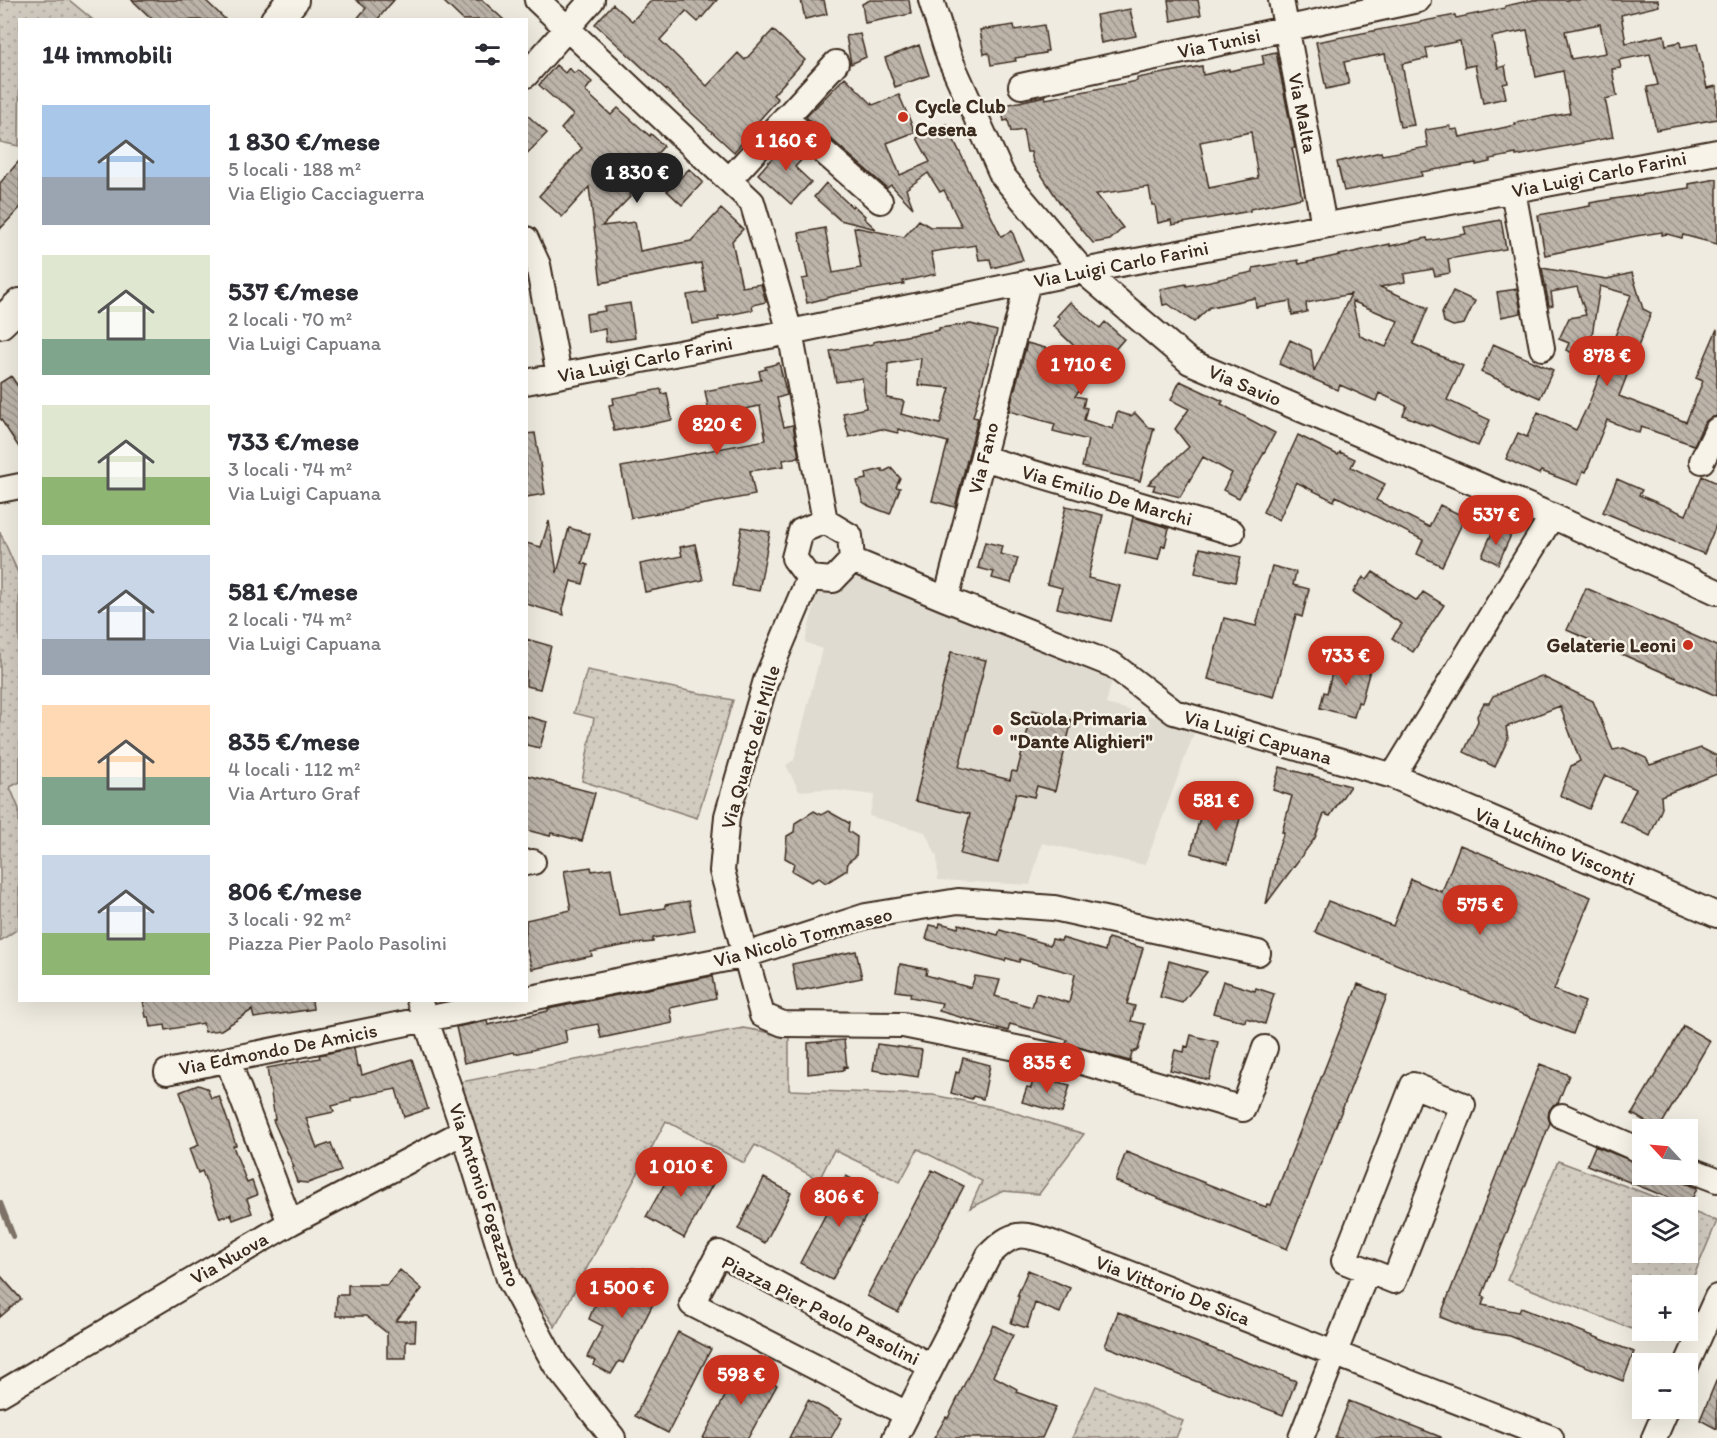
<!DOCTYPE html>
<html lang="it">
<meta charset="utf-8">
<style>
body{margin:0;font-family:Itim,sans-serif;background:#f2f2f3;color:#2b2b33;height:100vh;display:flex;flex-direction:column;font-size:22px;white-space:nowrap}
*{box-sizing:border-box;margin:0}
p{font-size:20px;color:#7c7c81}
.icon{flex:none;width:33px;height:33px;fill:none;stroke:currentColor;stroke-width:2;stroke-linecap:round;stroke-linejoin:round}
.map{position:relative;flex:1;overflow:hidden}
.details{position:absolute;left:18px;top:18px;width:510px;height:984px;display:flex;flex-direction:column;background:#fff;border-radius:0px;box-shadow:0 6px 24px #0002}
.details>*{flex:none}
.needle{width:39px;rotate:296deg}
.buttons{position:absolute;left:1632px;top:1119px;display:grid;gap:12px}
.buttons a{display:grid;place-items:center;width:66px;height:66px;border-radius:0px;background:#fff;box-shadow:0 6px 24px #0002;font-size:30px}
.price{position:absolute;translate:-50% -51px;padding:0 14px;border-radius:21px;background:#c8321e;color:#fff;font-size:20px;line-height:39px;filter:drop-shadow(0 2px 3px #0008)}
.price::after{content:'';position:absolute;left:50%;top:36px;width:18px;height:14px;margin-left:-9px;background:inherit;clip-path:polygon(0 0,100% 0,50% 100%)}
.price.on{background:#222;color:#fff}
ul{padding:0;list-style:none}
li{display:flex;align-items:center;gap:18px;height:150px;padding:0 24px}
li span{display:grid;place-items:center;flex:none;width:168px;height:120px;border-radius:0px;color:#555}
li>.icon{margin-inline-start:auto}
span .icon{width:72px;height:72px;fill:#fffc;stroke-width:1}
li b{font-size:26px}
h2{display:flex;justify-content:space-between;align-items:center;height:72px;padding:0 24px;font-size:26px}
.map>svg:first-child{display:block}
</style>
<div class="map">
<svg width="1717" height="1438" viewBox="0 0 1717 1438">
<defs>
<pattern id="grass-dots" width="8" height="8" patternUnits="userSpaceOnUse" patternTransform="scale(1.5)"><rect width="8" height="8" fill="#d1cbc0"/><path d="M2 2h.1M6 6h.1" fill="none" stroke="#b4aea5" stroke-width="1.8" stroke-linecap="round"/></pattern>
<pattern id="building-back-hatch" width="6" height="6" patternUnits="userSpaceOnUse" patternTransform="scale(1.5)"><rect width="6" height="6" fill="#bdb5aa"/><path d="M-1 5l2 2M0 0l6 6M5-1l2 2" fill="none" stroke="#9b938a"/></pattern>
</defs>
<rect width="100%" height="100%" fill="#efebe0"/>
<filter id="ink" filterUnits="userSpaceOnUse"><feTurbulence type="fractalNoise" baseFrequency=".0167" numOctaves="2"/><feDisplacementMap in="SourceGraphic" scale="12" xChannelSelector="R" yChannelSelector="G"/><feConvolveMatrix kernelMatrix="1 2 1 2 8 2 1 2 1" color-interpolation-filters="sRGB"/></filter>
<g filter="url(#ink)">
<!-- built -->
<path fill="#e0dbd0" d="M862,576L1113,676L1106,704L1196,728L1145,865L1042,843L1030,885L938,880L937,857L925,832L869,816L875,795L825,789L799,791L786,765L794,760L822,649L805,642L819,587Z"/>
<!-- grass -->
<path fill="url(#grass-dots)" stroke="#867a6f" stroke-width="1.5" d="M0,0H69L92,19L20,20L19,146L0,142Z
M0,532L19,575L20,782L10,787L19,809V928L0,941Z
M587,670L733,700L697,818L582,781L594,718L574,713Z
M743,1028L789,1036V1090L933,1095L999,1108L1084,1134L1039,1194L1003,1191L970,1208L982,1181L918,1149L900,1182L834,1150L819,1180L755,1145L744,1163L666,1121L555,1327L517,1268L461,1082Z
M1558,1161L1682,1207L1642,1208V1252H1688V1210L1717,1221L1688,1290V1286H1642V1330L1670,1331L1665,1342L1507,1280Z
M1096,1386L1183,1421L1176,1438H1072Z"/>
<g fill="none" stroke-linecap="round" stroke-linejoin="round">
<!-- stream -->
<path stroke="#7e7266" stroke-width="6" d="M0,1203L13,1236"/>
</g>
<!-- building -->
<path fill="url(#building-back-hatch)" stroke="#3b2a1e" stroke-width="1.5" fill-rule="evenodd" d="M132,0H205L226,20H153Z
M356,0H394L377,20H356L366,8Z
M442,0H482L504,20H463Z
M652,0H717L698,22L686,11L660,40L707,86L738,53L745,60L773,30L805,60L773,95L778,99L753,127L755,128L734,152L595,24L613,4L632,21Z
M801,0H824L827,14L805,19Z
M870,0H909L911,14L865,23L862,4Z
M1168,0H1198L1201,15L1171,21Z
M1533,0H1658L1659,6L1621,15L1626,43L1664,35L1666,45L1680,42L1681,47L1697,44L1707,88L1717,86V119L1656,130L1647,87L1658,85L1650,54L1619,60L1621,68L1612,69L1617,96L1605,99L1613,137L1516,156V154L1490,159V162L1476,165V163L1421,172L1422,176L1344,191L1337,162L1381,152L1382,155L1428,147L1425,130L1450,126L1451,130L1458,129L1460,137L1516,125L1515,123L1570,113L1563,71L1536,77L1527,30L1492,37L1498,68L1505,66L1508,83L1503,84L1506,98L1483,103L1475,65L1465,67L1460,41L1426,48L1428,58L1402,64L1414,125L1400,127L1385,54L1344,62L1349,84L1326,89L1316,42L1455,15L1456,18L1505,8V6ZM1600,24L1606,53L1571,59L1565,31Z
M1130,9L1136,36L1101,43L1096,15Z
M1014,25L1015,30L1044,25L1048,51H1045V53L1015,58L1016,61L991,65L989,53L984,54L980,30Z
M860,34L866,57L851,64L846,36Z
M919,45L929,75L895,87L885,58Z
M1276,52L1295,148H1292L1302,198L1250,209V211L1172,225L1171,220L1158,223L1155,205H1152L1149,187L1096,194L1123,228L1110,240L1093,243L1060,203L1033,162L1031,152H1027L1023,130L1011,132L1008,120L1004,121L1001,106L1045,96L1046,99L1137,81V78L1202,66L1203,75L1229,69V71L1264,64L1262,55ZM1251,132L1258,178L1209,188L1200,142Z
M556,65L565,73L569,68L574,73L578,70L592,82L585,91L611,115L618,108L644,131L650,136L651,134L664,146L627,186L630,197L602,226L635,222L640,251L691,241L721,209L743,229L732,241L742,287L761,284L766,302L752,305L753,310L718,317L719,320L692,324L687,295L706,292L701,263L601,283L589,187L562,217L539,196L582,148L561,129L573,115L539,85Z
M845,77L873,105L899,95L915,132L887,143L900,175L930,162L917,138L946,124L1001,236L1012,231L1023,260L992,268L990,259L979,260L976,245L931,252L936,274L903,281L904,284L838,295L807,303L802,279L808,278L799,233L825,228L833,273L861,268L854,227L904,237L919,220L930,227H962L944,190L940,192L928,173L906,189L913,208L891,185L887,188L806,117Z
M526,114L547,133L526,155Z
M787,138L806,155L795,167L811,182L791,204L758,174L773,157L771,155Z
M20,160V208L0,229V183Z
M689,169L703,182L682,205L667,191Z
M1717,179V244L1683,235L1682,238L1667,234L1662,235V232L1636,236L1545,255L1538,215L1590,206V203L1613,199L1689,188V184Z
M826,183L852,207L853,205L865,216L864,218L876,229L840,220L814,197Z
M1501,220L1506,249L1448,259L1450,273L1435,276L1433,269L1404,274L1405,282L1380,287L1428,308L1413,344L1463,366L1447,400L1490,420L1478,446L1428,424L1427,425L1403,415L1407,406L1379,393L1376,401L1340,385L1338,390L1279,364L1290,340L1311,350L1314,371L1351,294L1306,303L1307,312L1292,315L1290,301L1256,307L1255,298L1211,307V306L1194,322L1168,304L1163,305L1160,289L1186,284L1187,286L1253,272V268L1298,260L1299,264L1390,244V246L1427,238L1428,241L1466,234L1464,227ZM1352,301L1398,321L1386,347L1360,336Z
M1542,268L1607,279L1632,273L1643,309L1651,313L1619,396L1686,422L1703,381L1696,378L1717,329V416L1710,418L1704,423L1694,445L1641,427L1639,433L1607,420L1586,472L1583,471L1578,485L1541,471L1539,474L1506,459L1518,433L1527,437L1538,412L1576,430L1589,403L1631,295L1600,286L1588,360L1566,350L1569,343L1559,339L1569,318L1586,315L1577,287L1551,292L1553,305L1549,306Z
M1517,289L1521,313L1501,317L1497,292Z
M1453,291L1475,301L1464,324L1453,326L1444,322L1442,313Z
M1070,302L1100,328L1105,322L1124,339L1075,396L1085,398L1083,407L1087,408L1084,420L1113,429L1117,412L1131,416L1135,413L1148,427L1154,428L1140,481L1082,467L1088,440L1053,431L1055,424L1009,411L1027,343L1089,360L1053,326L1060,318L1057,316Z
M630,303L635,338L606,342L605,329L588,332L586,314L605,311L604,307Z
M971,324L997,331L973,417L978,418L955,507L932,501L948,442L898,429V433L881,429L849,437L843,413L866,408L862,378L836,382L830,351L873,344V342L939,330V328ZM921,358L918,385L950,388L940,424L901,414L904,401L887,398L888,364Z
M1493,344L1553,370L1540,398L1481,372Z
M779,363L787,395L777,398L784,427L793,425L799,457L783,460L784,466L750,471L755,495L631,518L621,467L766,440L760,406L710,416L705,391L761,380L759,371L766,369L765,367Z
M11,376L20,389V449L0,418V383Z
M1180,381L1223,401L1221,404L1275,433L1239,498L1223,490L1232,473L1203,457L1180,497L1153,490L1155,485L1148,484L1189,447L1175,429L1189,409L1171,400Z
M661,389L662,394L667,393L672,420L614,431L609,405L614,404L613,398Z
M535,433L545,494L526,497V434Z
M1298,435L1338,455L1340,452L1355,459L1351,467L1385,484L1376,500L1429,527L1440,505L1465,517L1442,566L1417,554L1423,540L1336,496L1334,501L1296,482L1279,520L1263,512Z
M891,468L900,478L896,487L900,488L890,514L869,506L863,502L857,481L867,479L866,473L882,469L883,472Z
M1702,476L1717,483V523L1704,554L1603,512L1617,479L1642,490L1639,495L1686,515Z
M1066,506L1103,515L1088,578L1120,586L1111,621L1057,608L1062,588L1047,584Z
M1133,517L1169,528L1165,546L1162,545L1158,560L1125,553Z
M549,521L557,573L569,528L590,534L582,563L588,565L583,584L571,581L563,609L564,615L526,604V543L541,547Z
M742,527L770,532L759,591L732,586Z
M1494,528L1511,535L1498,564L1482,556Z
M985,542L1002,546L1000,554L1018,558L1011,583L992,578L994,572L978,568Z
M695,544L703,580L645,592L640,564L682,556L680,547Z
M1200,548L1241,557L1235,582L1195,573Z
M1272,566L1296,572L1293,585L1309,589L1302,617L1296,615L1274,697L1208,679L1224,618L1256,626Z
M1373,572L1417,601L1423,592L1444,605L1413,652L1392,638L1402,624L1353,592L1363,577L1367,580Z
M1586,588L1717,646V696L1567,630Z
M526,639L551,646L540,689L526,686Z
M951,652L986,660L959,767L1010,780L1012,771L1017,772L1033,710L1072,720L1055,791L1037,786L1034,797L1016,793L998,863L960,854L970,814L915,801Z
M1336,657L1371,666L1361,703L1358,702L1354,717L1320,708L1324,692L1327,693Z
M1541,676L1593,701L1613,750L1624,748L1646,758L1650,765L1701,748L1717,756V774L1661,796L1662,808L1650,836L1620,821L1636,789L1605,775L1589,809L1560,795L1571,766L1580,761L1560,706L1506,727L1508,739L1495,767L1464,752L1478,721L1477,716L1484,703H1489L1493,696Z
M526,716L547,722L540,748L526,745Z
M1280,767L1350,786L1330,816L1324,814L1315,838L1266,904L1276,859L1275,858L1284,832H1282L1292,796L1273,790Z
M526,775L595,793L582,841L551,833L550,836L526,830Z
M1204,801L1242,811L1228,863L1191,853Z
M814,811L821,815L828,811L849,823L848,831L857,837L856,856L848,862L847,870L826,883L819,878L811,882L792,871L794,863L785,858L787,836L794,832L795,823Z
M1460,845L1591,897L1554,990L1585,1002L1573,1034L1315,932L1328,901L1393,926L1411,879L1442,892Z
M591,867L592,871L611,868L619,915L665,908V905L689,901L695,931L653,938V942L626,945L591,952L592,956L532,969L526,946V920L571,910L564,871Z
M940,923L958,928L959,924L998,935L1000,930L1050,945L1052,939L1061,941L1062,938L1105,951L1108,938L1143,948L1127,1004L1135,1006L1131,1021L1145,1024L1138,1050L1132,1052L1130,1061L1066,1044L1067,1040L1010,1024L1008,1031L939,1011L942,1003L910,997L911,993L896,991L900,964L927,969L926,975L971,988L975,976L1000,980L995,996L1032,1007L1036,993L1069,1003L1075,974L1020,959L1019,962L1006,958L1005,961L926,939L930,925L939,927Z
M856,951L862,978L797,991L792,964Z
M1169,961L1207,972L1182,1003L1160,997Z
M712,976L716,998L670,1008L673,1023L601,1038L598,1024L565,1030L567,1042L515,1054L514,1052L464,1063L456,1027L487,1021L488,1025L548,1011V1009Z
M1223,981L1255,991L1256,988L1274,994L1265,1024L1246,1018L1245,1022L1213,1013Z
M1358,984L1387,996L1287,1249L1115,1181L1126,1152L1266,1207L1267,1204L1271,1205Z
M143,1000H312L313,1009L254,1018L252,1010L221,1030L205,1032L203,1023L166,1030L165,1025L151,1027L149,1017H146Z
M1684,1026L1710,1041L1659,1129L1632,1114Z
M1191,1035L1218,1042L1209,1080L1170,1070L1175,1050L1184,1052L1185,1046L1188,1047Z
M844,1040L847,1067L844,1066V1070L808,1074V1043Z
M877,1044L922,1050L918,1077L873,1070Z
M354,1048L357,1067L360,1066L362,1075L412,1059L428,1109L404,1117L396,1089L351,1098V1101L332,1106L334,1112L306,1118L317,1148L331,1143L341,1171L308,1183L297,1182L292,1168L294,1167L273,1120L275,1119L267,1068L320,1058L319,1055Z
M963,1058L990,1065L983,1099L973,1096L972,1099L951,1093L956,1072L959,1073Z
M1540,1064L1569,1075L1558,1103L1553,1105L1549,1111L1548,1117L1550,1123L1482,1296L1485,1297L1482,1305L1519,1312L1521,1308L1634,1352L1623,1381L1510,1336L1473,1330L1440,1317Z
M1034,1076L1070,1085L1062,1113L1022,1102L1027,1087L1031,1088Z
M198,1085L207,1088L211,1098L219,1096L236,1145L233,1146L247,1183L252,1181L257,1195L247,1199L252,1213L233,1220L231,1214L220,1218L202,1171L198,1173L189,1149L199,1145L180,1092Z
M1595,1146L1642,1165V1174H1675L1682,1182L1697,1188L1689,1206L1587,1165Z
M679,1158L716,1178L684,1238L646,1217Z
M932,1170L964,1186L898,1312L867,1296Z
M846,1176L878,1193L832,1280L800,1263Z
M764,1178L791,1193L765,1243L738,1229Z
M633,1268L641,1272L643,1268L661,1278L654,1292L658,1294L623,1363L619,1361L611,1374L593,1365L596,1361L587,1357L603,1326L589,1319L593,1309L604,1291L618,1298Z
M400,1270L422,1289L396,1321H416L415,1341H406V1358H387V1333L366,1316H336L337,1295H348V1285H387Z
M1028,1270L1070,1288L1060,1313L1035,1303L1027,1328L1011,1323L1019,1296H1017Z
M0,1275L21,1299L0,1317Z
M1118,1312L1296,1381L1283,1415L1105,1346Z
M993,1325L1013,1335L993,1376L1017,1389L1016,1392L1056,1407L1042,1438H934L946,1417L948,1418Z
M678,1332L711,1349L668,1433L635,1416Z
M741,1366L777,1385L748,1438H703Z
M1717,1379V1429L1700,1420Z
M808,1400L842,1418L831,1438H789Z
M1349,1401L1441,1437V1438H1335Z"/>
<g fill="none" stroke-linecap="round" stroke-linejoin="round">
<!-- minor casing -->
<g stroke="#3b2a1e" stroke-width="28">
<path id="minor" d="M537,0L752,202L790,332L825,521
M931,0L949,57L1002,175L1083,271L1190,362L1552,516L1717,592
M1281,0L1324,225
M526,75L592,0
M1021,86L1418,0
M785,118L880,201
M729,180L836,63
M1513,191L1542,348
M526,239L538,265L559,375
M526,382L790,332L1083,271L1717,152
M983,458L1232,532
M1702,461L1717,430
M0,490L20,486
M825,521L850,536L852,560L833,580L809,578L794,558L801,531Z
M852,560L946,599L1113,665L1174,712L1393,776L1717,915
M809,578L766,680L727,816L722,871L762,1015L783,1024L903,1025L1075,1060L1243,1109L1265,1048
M946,599L1028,282
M1393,776L1552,516
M526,863L533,862
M526,999L746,955L866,916L958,901L1054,908L1258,953
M419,1000L460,1120L509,1279L555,1364L613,1438
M228,1061L290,1223
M167,1072L519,1000
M1413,1085L1463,1105L1394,1281L1344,1261Z
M1562,1116L1642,1151
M1688,1169L1717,1180
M1687,1364L1717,1297
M0,1394L290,1223L463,1132
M907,1414L692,1304L719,1253L931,1366
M895,1438L989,1255C1013,1231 1021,1232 1052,1243L1551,1438
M1301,1438L1367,1271
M1654,1438L1667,1408"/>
</g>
<!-- major casing -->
<g stroke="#3b2a1e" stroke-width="34">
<path id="major" d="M276,20L293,0
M0,323L20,304"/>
</g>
<!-- minor -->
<use href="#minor" stroke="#f7f3e8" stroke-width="24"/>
<!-- major -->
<use href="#major" stroke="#f7f3e8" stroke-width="30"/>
</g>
</g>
<!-- markers -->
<g fill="#c8321e" stroke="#f7f3e8" stroke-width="2">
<circle cx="903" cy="117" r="6"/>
<circle cx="1688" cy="645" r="6"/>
<circle cx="998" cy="730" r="6"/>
</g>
<g text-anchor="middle" stroke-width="5" stroke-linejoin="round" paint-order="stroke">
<!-- street labels -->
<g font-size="20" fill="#3b2a1e" stroke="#f7f3e8">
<text transform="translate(1219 43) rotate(-12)" y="7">Via Tunisi</text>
<text transform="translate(1303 113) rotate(79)" y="7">Via Malta</text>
<text transform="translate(1599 174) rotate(-11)" y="7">Via Luigi Carlo Farini</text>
<text transform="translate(1121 264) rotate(-11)" y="7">Via Luigi Carlo Farini</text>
<text transform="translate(645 359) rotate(-11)" y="7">Via Luigi Carlo Farini</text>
<text transform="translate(1245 385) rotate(23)" y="7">Via Savio</text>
<text transform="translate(983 458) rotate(-76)" y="7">Via Fano</text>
<text transform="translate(1107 495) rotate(16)" y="7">Via Emilio De Marchi</text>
<text transform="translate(1258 737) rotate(16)" y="7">Via Luigi Capuana</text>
<text transform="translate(750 747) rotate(-74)" y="7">Via Quarto dei Mille</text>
<text transform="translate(1555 846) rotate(23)" y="7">Via Luchino Visconti</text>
<text transform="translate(803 937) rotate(-15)" y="7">Via Nicolò Tommaseo</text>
<text transform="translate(278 1049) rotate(-11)" y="7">Via Edmondo De Amicis</text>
<text transform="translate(485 1195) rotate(72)" y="7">Via Antonio Fogazzaro</text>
<text transform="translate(229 1258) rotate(-30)" y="7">Via Nuova</text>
<text transform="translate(1173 1290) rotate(21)" y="7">Via Vittorio De Sica</text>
<text transform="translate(821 1310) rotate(27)" y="7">Piazza Pier Paolo Pasolini</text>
</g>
<!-- poi labels -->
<g font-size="20" font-weight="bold" fill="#3b2a1e" stroke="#f7f3e8" text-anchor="start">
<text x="915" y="113">Cycle Club<tspan x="915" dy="23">Cesena</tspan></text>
<text x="1676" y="652" text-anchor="end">Gelaterie Leoni</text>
<text x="1010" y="725">Scuola Primaria<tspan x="1010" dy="23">"Dante Alighieri"</tspan></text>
</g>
</g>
</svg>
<div class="buttons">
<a><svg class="needle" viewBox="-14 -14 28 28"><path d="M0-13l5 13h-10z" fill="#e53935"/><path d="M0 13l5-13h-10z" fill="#7c7c81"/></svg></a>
<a><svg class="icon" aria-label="layers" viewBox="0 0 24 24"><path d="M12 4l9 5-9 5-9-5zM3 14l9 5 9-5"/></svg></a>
<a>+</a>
<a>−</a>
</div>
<b class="price" style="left:786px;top:172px">1 160 €</b>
<b class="price on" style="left:637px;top:204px">1 830 €</b>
<b class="price" style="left:1607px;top:387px">878 €</b>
<b class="price" style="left:1081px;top:396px">1 710 €</b>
<b class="price" style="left:717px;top:456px">820 €</b>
<b class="price" style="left:1496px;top:546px">537 €</b>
<b class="price" style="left:1346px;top:687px">733 €</b>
<b class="price" style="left:1216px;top:832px">581 €</b>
<b class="price" style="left:1480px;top:936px">575 €</b>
<b class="price" style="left:1047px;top:1094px">835 €</b>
<b class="price" style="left:681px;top:1198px">1 010 €</b>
<b class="price" style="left:839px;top:1228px">806 €</b>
<b class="price" style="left:622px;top:1319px">1 500 €</b>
<b class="price" style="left:741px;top:1406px">598 €</b>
<section class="details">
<h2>14 immobili<svg class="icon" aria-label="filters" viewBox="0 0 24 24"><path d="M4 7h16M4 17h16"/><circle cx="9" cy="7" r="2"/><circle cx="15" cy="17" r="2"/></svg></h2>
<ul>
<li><span style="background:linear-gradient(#a9c7e8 60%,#9aa5b1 0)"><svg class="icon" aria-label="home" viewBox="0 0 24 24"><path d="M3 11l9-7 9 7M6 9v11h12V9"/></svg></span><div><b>1 830 €/mese</b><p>5 locali · 188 m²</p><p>Via Eligio Cacciaguerra</p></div></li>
<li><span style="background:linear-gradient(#dfe7d0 70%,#7fa58c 0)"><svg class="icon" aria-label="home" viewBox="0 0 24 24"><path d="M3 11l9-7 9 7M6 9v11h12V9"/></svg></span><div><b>537 €/mese</b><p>2 locali · 70 m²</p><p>Via Luigi Capuana</p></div></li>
<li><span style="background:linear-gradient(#dfe7d0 60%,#8fb573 0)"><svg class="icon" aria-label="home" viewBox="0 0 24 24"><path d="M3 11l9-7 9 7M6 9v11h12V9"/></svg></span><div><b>733 €/mese</b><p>3 locali · 74 m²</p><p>Via Luigi Capuana</p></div></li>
<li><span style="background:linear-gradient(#c9d6e8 70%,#9aa5b1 0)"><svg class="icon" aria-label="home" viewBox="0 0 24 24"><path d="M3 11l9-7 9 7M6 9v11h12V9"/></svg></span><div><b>581 €/mese</b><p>2 locali · 74 m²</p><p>Via Luigi Capuana</p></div></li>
<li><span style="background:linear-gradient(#ffd9b3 60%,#7fa58c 0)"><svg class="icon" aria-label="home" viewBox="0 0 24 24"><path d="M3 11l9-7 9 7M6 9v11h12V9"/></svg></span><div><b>835 €/mese</b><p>4 locali · 112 m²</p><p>Via Arturo Graf</p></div></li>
<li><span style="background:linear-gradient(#c9d6e8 65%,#8fb573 0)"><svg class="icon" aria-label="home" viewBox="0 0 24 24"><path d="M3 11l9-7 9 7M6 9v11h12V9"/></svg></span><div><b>806 €/mese</b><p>3 locali · 92 m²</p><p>Piazza Pier Paolo Pasolini</p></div></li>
</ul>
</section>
</div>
